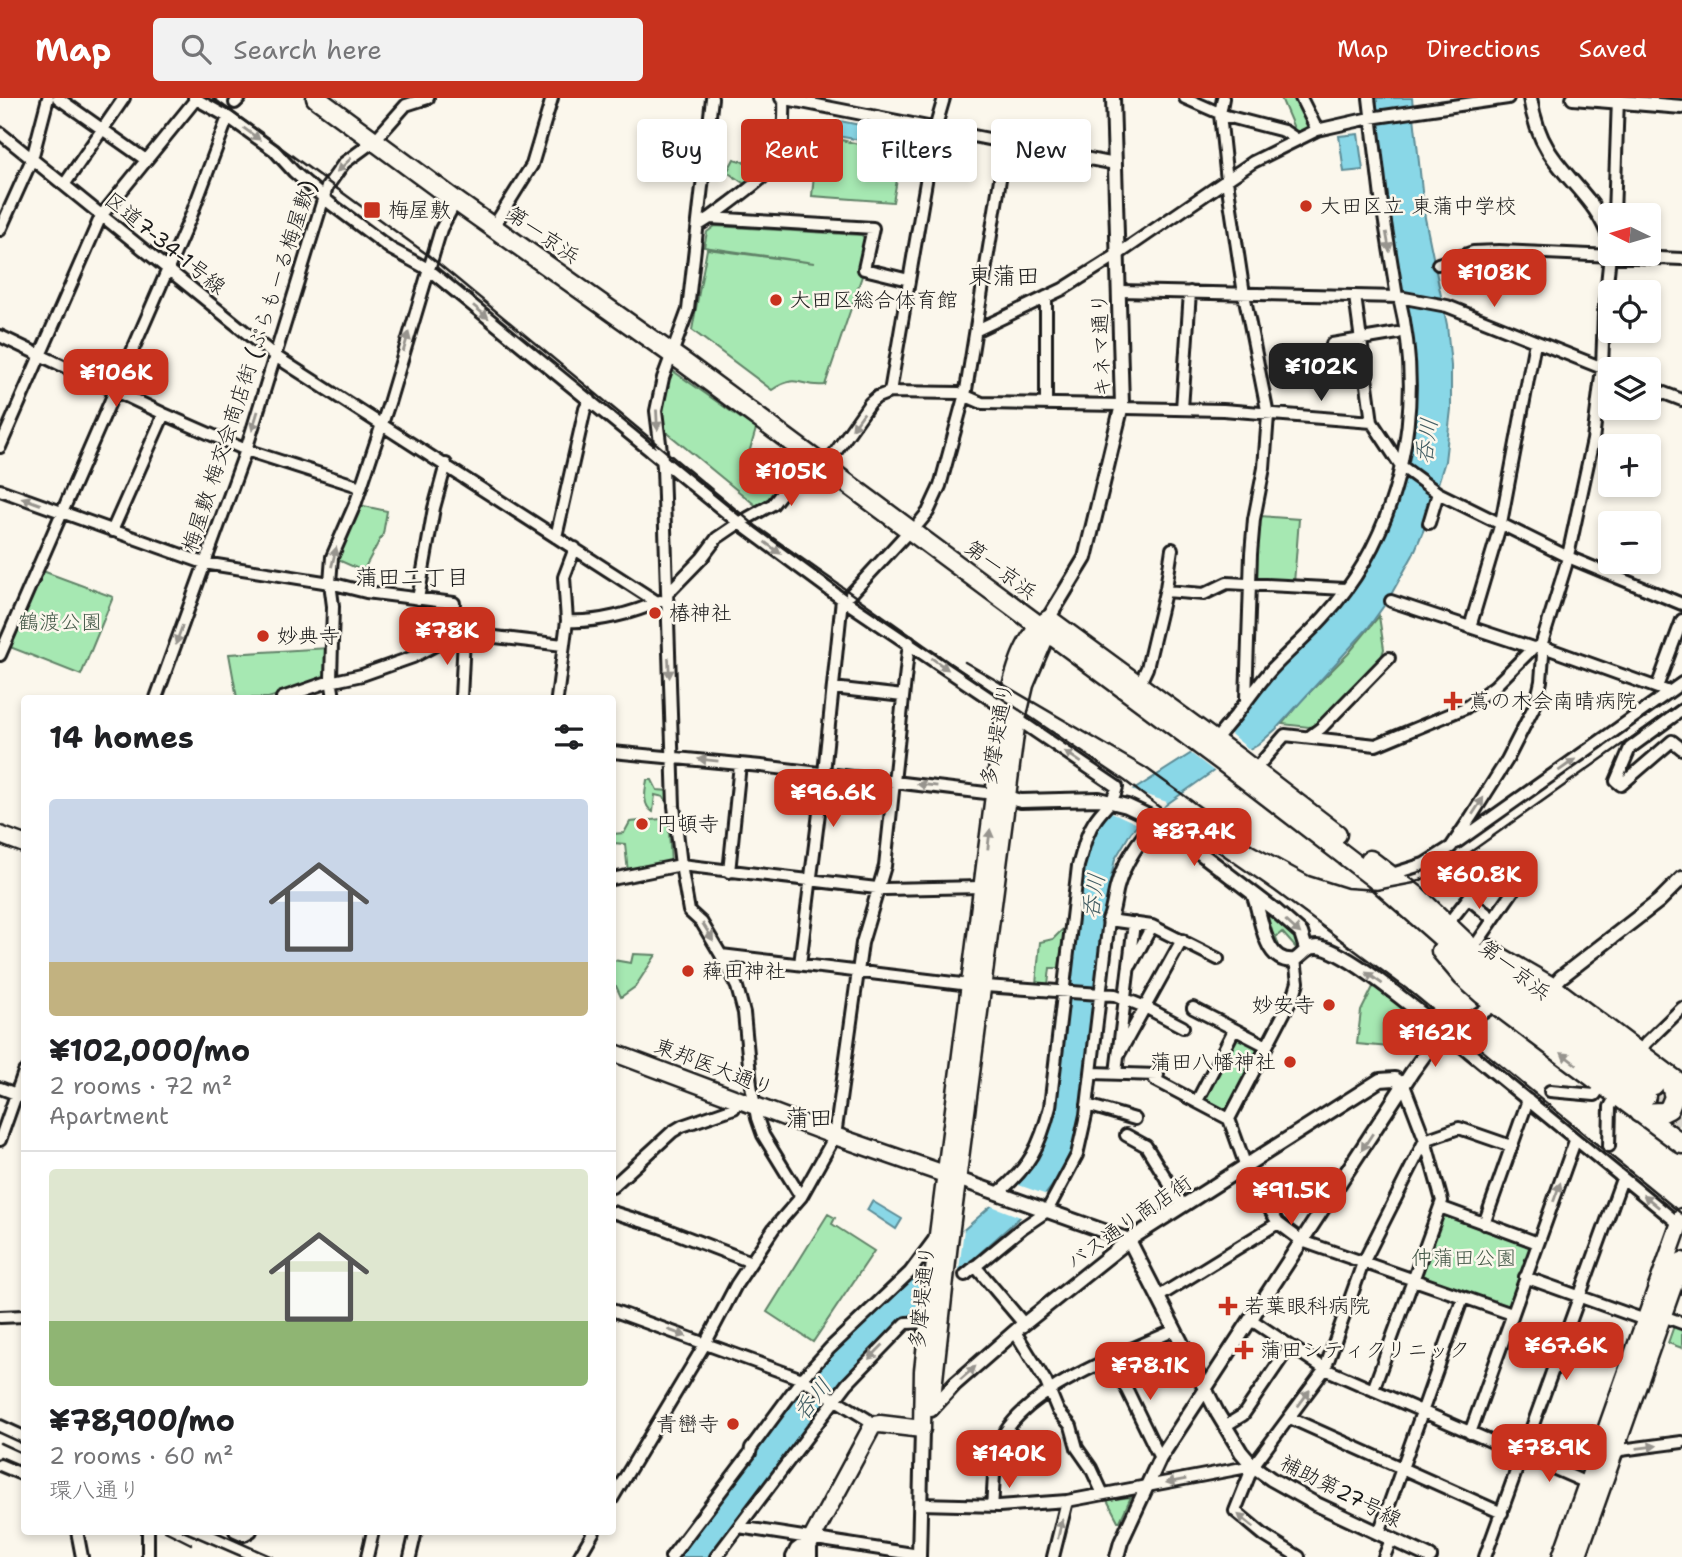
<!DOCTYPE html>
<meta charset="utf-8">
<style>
body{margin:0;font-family:"Shantell Sans","Klee One",sans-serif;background:#f2f2f2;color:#202124;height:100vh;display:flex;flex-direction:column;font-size:26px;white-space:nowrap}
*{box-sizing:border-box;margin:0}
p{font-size:23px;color:#757577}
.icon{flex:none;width:38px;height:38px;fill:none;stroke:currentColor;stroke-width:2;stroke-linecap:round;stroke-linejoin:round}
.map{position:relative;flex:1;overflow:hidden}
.drawer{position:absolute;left:21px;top:597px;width:595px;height:840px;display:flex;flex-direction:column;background:#fff;border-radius:7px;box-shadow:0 4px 10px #0003}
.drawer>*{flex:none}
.hud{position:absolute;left:637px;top:21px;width:665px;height:63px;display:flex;gap:14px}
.needle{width:46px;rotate:275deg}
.fabs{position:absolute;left:1598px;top:105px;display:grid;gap:14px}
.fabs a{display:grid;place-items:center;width:63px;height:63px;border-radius:7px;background:#fff;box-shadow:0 4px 10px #0003;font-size:35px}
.price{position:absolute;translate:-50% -60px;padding:0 16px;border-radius:14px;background:#c8321e;color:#fff;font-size:23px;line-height:46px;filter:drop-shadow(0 2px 4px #0008)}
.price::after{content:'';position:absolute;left:50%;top:42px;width:21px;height:16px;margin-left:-10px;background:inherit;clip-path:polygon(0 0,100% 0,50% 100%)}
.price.active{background:#222;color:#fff}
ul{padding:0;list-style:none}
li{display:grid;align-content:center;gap:14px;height:371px;padding:0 28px}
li+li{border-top:2px solid #e0e0e0}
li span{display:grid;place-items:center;height:217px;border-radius:7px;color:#555}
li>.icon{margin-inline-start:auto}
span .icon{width:126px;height:126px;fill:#fffc;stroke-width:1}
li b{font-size:30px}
h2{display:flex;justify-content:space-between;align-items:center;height:84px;padding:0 28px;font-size:30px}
.pill{padding:0 24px;border-radius:7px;background:#fff;box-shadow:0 4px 10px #0003;font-size:24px;line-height:63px}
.pill.active{background:#c8321e;color:#fff}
header{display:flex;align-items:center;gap:42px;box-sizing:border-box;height:98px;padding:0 35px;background:#c8321e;color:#fff}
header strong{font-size:33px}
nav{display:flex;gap:38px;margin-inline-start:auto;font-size:24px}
.search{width:490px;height:63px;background:#f2f2f2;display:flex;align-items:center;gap:18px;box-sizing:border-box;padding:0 24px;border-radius:7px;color:#757577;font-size:26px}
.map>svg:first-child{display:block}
</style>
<header>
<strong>Map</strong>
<div class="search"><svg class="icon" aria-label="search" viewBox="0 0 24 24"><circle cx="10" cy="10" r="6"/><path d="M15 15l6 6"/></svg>Search here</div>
<nav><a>Map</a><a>Directions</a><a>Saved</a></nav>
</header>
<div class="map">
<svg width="1682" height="1459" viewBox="0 0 1682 1459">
<rect width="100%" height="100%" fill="#fbf7ec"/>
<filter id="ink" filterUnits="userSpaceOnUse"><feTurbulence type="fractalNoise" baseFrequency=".0143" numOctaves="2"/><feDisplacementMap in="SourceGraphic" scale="14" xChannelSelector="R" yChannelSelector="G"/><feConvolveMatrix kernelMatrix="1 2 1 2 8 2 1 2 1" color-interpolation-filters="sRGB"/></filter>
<g filter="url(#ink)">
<!-- green -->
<path fill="#a6e8b2" stroke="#618267" stroke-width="2" d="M1281,0H1298L1312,28L1296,35Z
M880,32L905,37L893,104L812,98L815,65L826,55L828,45L839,46L841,42L876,50Z
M734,61L770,72L749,89L727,74Z
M715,128L861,137L865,140L858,171L864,172L825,287C799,290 799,274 772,292L692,232L707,151L814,165L704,149L707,134Z
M673,273L756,331L749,355L784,368L779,391L760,411L659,328L664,293L671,274Z
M359,407L387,413L383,436L363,473L336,461Z
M1260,418L1299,421L1294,485L1256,482L1253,477Z
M40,472L113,499L81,577L10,549L8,545Z
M1379,518L1384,551L1381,560L1316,627L1309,629L1282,626L1300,604L1348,556Z
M328,550L325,583L268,600H237L229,556Z
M647,682H652L657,692L669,693L668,708L664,699L655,697L653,714C642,708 645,693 647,682Z
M672,720L671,732L669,733L671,765L628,775L625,746L613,745L612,736L624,735L630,724Z
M1272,816L1299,841L1300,849L1296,850L1282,834L1276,839L1279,848L1286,857C1276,849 1263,833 1266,819Z
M1062,832H1064L1059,870H1050L1048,887L1036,886L1040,844L1053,841Z
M633,856L656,857L635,889L621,899L616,888H613V862L631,865Z
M1374,887C1410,913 1408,907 1411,951L1357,946L1361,913Z
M1238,937L1256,948L1258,957L1231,1011L1222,1013L1203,1003L1234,939Z
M828,1116L835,1120L832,1126L874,1153L813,1244L767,1214Z
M1445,1117L1530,1147L1532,1150L1510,1210L1422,1182L1419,1174L1439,1121Z
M1675,1225L1682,1227V1250L1668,1245Z
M1131,1399L1120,1423H1118L1107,1402Z"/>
<!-- water -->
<path fill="#89d7e7" stroke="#5d8c96" stroke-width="2" d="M1373,0H1412L1425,120L1447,227L1451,268V311L1445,363L1424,431L1413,457L1388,502L1368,530L1276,631L1258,647L1215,672L1139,726L1131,734L1115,761L1106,803L1079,1028C1072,1054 1063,1075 1046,1096L894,1232L843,1284L709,1459H675C728,1388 778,1312 838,1248C893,1190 957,1139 1016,1086L1033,1066L1047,1037L1084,764L1095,733L1103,721L1132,693L1237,626L1255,596L1368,462L1411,324Z
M840,23L875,30L872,44L837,38Z
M1358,36L1363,72L1344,74L1339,38Z
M872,1103L902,1121L896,1131L867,1112Z"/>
<!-- pier -->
<path fill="#fbf7ec" d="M1226,632L1251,653L1215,674L1189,654Z
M1128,691L1167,704L1154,720L1142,728L1107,712Z
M1013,1085L1047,1097L1023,1120L989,1107Z
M964,1131L958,1180L917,1215L922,1168Z"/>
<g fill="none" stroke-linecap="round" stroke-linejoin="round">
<!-- trunk-tunnel -->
<path stroke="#dad6cd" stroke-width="18" stroke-dasharray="18 9" stroke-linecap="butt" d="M1646,998L1682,1024"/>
<!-- minor casing -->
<g stroke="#1c1c1c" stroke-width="16">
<path id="minor" d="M58,0L146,62
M194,0L228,19L274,52L294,74L331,106L391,151L428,171L739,425L842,501L1005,611
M712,0L688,212L663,280L656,313L663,369L674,708L681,767L689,813L702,825L721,857L737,889L744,915L751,987L757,1020L763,1037L801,1099
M781,0L1115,66
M1185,0L1226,18L1284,33L1296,41
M1223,0L1220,16L1227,83L1244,196L1268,317L1264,370L1254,421L1251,456L1246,601
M1301,0L1317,32
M1369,0L1381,100L1397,199
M235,5L240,0
M0,35L275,258L657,504
M64,87L124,0
M1614,117L1618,0
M499,120L532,67L552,0
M710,120C723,110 763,82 771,71C783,51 785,23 784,0
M699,127L710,120L873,130L864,171L909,182
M0,132L32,61L48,0
M1438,166L1473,154L1499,153L1682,161
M1119,193L1399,199L1447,208L1610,273
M1355,198L1372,324L1401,368L1438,395L1568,459L1682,506
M977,232L1063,191L1117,157L1253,64L1317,32L1370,20L1508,0
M0,238L164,316L246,352L361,389
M1332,246L1398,235
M1648,289L1682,302
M890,294L935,31L944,0
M1046,306V199
M1182,311L1190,194
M0,349L101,118L196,1
M832,359L870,305L877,299L890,294L959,295L982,305L1122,307L1127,310L1223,312L1372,324
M0,392L204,465L330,485L366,494L454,505L447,542
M919,425L928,414L940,388L966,292L1006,44
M1429,425L1438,395
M112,433L164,316
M556,439L585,311L590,302
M1166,493L1204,496L1227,485L1346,491
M669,494L702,460L717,440L739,425L773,406L811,358
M851,496L910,432
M418,501L434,410L446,366
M1391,503L1533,550L1541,548L1669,594
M567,523C596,525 634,515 660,503
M1470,529L1501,425L1535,244
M0,557L191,118L228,19
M1139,587L1147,570L1166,490L1172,451
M1657,589L1682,522
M833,590L903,598
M156,600L246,352L327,89L344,65L374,43L406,7L428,0
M282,600L325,585L362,577L413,559L451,539L487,538L563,547
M334,600L331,581L333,508L330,485L332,459L356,404L389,305L441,131L456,103
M461,600L464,539
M557,600L567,523L564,479L575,450
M1682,612L1630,650L1616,683L1621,687L1672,643L1682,651
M1309,639L1321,630L1389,560
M1215,643C1221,634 1228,627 1235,618C1247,603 1258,587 1271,572C1288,554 1307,538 1324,519C1402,434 1426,309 1399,199
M612,654L761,668L994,696
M1252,675L1285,637L1376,647L1465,610L1495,588L1533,550
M1456,745L1682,585
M729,774L740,666
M1389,777L1424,766L1451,749L1471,719L1507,662L1536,605L1541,583L1543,557L1541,548L1566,467L1593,342L1602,270L1604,215L1610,157
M612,781L681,767L885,791L982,789
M1469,801L1493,821
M1454,818L1488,775L1495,771L1510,782L1513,793L1479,842
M721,857L970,887L1115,897L1145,909L1183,929
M800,866L824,675L842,501
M1131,867L1152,828
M1193,910L1267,948
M1448,937L1679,1126
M1639,955L1646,945L1682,910
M1119,956L1182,842
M1092,975L1158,977
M1116,975L1134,825
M1155,982L1229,1021L1249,1077L1278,1125L1302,1143L1512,1216
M0,990L24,999
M1550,993L1595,997L1602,987
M1197,1003L1234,932
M1087,1007L1135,1021
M1229,1021L1295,894L1298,884L1295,862
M1126,1037L1146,1048L1183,1108
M0,1042L24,974
M1609,1048L1610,1009L1616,998
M612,1089L672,1034L682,1028L734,1010L737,1000
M998,1095C1029,1070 1040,1048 1050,1009L1078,768C1083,752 1086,735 1096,721C1105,708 1114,704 1117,689L1017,621
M1440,1109L1538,1145
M612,1114L660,1129L751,1164
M1484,1126L1528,1002
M975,1168L1024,1226
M965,1177L1022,1130L1047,1113L1077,1057L1086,1017L1109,822L1152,828L1218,861
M1525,1179L1645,1222
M1158,1199L1278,1125
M612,1212L802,1281L875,1326
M1663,1218L1682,1225
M0,1219L24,1218
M1251,1224L1256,1225L1325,1271L1587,1385
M1015,1234L1046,1284L1058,1313L1071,1328L1077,1350L1091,1370L1103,1396
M1112,1261L1160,1360
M1373,1292L1442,1103L1425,1042L1404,987
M1290,1320L1502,1415
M0,1328L24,1339
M1225,1328L1243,1317L1290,1248
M1470,1335L1575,1043
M1613,1353L1682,1344
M0,1367L24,1377
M612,1401L705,1246L736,1187L774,1130L801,1099L835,1038L862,845L885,768L909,544
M920,1406L999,1408L1067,1403L1253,1368
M992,1408C994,1390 993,1367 998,1349C1016,1293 1125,1255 1175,1232
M739,1429L919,1457
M77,1433L82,1459
M148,1433V1459
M235,1433L244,1437L251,1433
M1379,1435L1463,1199
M367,1459L373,1433
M410,1459L416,1433
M579,1459L594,1433
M671,1459L750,1355L751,1350L802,1281L830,1250L910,1174L936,1139
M716,1459L847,1286L906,1225L928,1224
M792,1459L796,1451L811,1440V1459
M1053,1459L1067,1403
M1299,1459L1265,1438L1235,1413L1253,1368L1325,1271L1363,1165L1425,1042L1459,1030L1511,1048
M1384,1459L1391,1442
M1485,1459L1622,1081"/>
</g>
<!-- tertiary casing -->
<g stroke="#1c1c1c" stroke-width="18">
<path id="tertiary" d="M1530,0C1533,18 1538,36 1548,52C1567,83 1600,106 1610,142
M1573,0L1682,9
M1610,157V156
M1048,521L1085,460L1122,307L1113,0
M1001,698L1021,703L1099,701L1127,708L1157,722L1276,813L1301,835L1306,851
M1253,796C1262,815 1262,867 1295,862C1304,856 1306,849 1317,849C1344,849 1424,919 1448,937
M1109,822C1114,811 1114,800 1117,789C1124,763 1140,742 1157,722
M1552,889L1561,879L1659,803L1682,780
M958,1081L1129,1142L1218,1316L1241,1354L1253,1368L1271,1381L1314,1405L1430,1459
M931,1312L955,1286L1019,1230L1129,1142L1380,982L1395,981L1404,987
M919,1459L922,1331
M1117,1459L1121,1444L1160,1360L1412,974L1428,952L1438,944L1496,905"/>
</g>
<!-- primary casing -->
<g stroke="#1c1c1c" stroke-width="21">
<path id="primary" d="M0,737L24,746
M612,954L835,1038L956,1080
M931,1309L949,1145L1017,621L1025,587L1047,535L1048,524
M922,1331L923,1273L938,1137L1005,611C1013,581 1021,539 1048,521
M802,1459L873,1327L880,1326L922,1331
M1561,1459L1682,1119
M1577,1459L1682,1163"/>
</g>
<!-- trunk casing -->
<g stroke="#1c1c1c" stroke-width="23">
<path id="trunk" d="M316,0L456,103L686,266L1227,667L1374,780L1490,882L1646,998
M1051,523L1238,660L1337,736
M1370,762L1417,798L1478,856L1654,987
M1490,851L1500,859L1552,889L1682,987
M1441,853L1463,879L1482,896L1682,1046
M1639,1015L1663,1014L1669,1011L1674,999L1668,977"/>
</g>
<!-- minor -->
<use href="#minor" stroke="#fbf7ec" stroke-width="10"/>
<!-- tertiary -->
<use href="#tertiary" stroke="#fbf7ec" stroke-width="12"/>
<!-- primary -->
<use href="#primary" stroke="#fbf7ec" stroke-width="16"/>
<!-- trunk -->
<use href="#trunk" stroke="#fbf7ec" stroke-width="18"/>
<!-- rail -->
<path stroke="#1c1c1c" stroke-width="2.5" d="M213,0L428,157L756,428L951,566L1125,683L1209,747L1275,793L1412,895L1682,1116
M965,564L1146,670L1254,748L1309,778L1347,790L1377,792L1414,785L1451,768L1682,604
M0,1345L24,1356
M0,1359L24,1369
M165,1433L191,1446
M183,1433L243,1459
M214,1433L272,1459"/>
</g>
<!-- one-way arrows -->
<defs><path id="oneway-solid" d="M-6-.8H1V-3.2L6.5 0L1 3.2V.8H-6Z" transform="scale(1.75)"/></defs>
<g fill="#97948e">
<use href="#oneway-solid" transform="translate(252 36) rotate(36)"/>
<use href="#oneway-solid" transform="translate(344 67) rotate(137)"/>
<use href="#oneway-solid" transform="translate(1388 144) rotate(80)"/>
<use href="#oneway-solid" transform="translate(481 214) rotate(40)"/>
<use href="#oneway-solid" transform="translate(406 244) rotate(-74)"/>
<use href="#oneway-solid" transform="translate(657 322) rotate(87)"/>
<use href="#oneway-solid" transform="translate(255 323) rotate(107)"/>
<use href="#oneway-solid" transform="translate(858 323) rotate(126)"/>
<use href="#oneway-solid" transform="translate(31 403) rotate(-160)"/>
<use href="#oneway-solid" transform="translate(773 450) rotate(36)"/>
<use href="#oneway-solid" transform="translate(334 459) rotate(-76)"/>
<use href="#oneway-solid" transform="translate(179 537) rotate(110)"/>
<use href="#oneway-solid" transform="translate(940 566) rotate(35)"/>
<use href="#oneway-solid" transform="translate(669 570) rotate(87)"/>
<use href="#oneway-solid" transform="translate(1073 659) rotate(-146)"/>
<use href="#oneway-solid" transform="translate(708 662) rotate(-174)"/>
<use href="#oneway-solid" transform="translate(1567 667) rotate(-35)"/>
<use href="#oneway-solid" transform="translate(927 687) rotate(-174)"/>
<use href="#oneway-solid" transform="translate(1478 708) rotate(-57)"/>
<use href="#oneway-solid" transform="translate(989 741) rotate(-83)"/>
<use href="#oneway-solid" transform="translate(1293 829) rotate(42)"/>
<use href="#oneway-solid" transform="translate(708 834) rotate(58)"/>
<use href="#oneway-solid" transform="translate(1374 880) rotate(-145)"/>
<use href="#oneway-solid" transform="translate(1569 961) rotate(-142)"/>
<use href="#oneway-solid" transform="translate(1367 1044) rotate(123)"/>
<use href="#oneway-solid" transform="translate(1557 1094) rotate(-70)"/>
<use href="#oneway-solid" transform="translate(1651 1103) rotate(-141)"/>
<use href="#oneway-solid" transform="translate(677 1235) rotate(20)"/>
<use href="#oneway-solid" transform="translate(876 1254) rotate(135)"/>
<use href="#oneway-solid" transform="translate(968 1275) rotate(-41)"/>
<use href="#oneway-solid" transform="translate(1304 1300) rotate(-54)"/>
<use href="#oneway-solid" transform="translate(1647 1349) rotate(-7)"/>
<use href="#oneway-solid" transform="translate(1176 1383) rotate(170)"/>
<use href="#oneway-solid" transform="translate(1246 1423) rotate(-141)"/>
<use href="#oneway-solid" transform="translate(1060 1431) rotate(-77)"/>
</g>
</g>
<!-- markers -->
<g fill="#c8321e" stroke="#fbf7ec" stroke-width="2.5">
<circle cx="1306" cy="108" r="7"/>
<rect x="363" y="103" width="18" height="18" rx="3.5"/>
<circle cx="776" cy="202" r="7"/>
<circle cx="655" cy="515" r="7"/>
<circle cx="263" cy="538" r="7"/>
<path d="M1449.5 592.5h7v7h7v7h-7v7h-7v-7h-7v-7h7z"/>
<circle cx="642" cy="726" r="7"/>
<circle cx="688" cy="873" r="7"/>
<circle cx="1329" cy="907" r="7"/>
<circle cx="1290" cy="964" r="7"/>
<path d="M1224.5 1197.5h7v7h7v7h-7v7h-7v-7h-7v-7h7z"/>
<path d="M1240.5 1241.5h7v7h7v7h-7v7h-7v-7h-7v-7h7z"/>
<circle cx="733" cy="1326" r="7"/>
</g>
<g text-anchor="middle" stroke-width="5" stroke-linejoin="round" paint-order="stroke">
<!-- poi labels -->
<g font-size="21" fill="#1c1c1c" stroke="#fbf7ec" text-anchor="start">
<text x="1320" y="115">大田区立 東蒲中学校</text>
<text x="388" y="119">梅屋敷</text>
<text x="790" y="209">大田区総合体育館</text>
<text x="669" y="522">椿神社</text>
<text x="277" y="545">妙典寺</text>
<text x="1469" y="610">蔦の木会南晴病院</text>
<text x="656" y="733">円頓寺</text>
<text x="702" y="880">薭田神社</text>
<text x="1315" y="914" text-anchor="end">妙安寺</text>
<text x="1276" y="971" text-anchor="end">蒲田八幡神社</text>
<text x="1244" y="1215">若葉眼科病院</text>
<text x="1260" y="1259">蒲田シティクリニック</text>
<text x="719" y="1333" text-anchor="end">青巒寺</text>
</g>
<!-- street labels -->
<g font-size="21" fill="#1c1c1c" stroke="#fbf7ec">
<text transform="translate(543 137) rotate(35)" y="7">第一京浜</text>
<text transform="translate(165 145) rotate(39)" y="7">区道7-34-1号線</text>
<text transform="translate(1101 247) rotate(-92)" y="7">キネマ通り</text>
<text transform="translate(249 268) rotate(-72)" y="7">梅屋敷 梅交会商店街 (ぷらもーる梅屋敷)</text>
<text transform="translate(1001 472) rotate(37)" y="7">第一京浜</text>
<text transform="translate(997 636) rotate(-80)" y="7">多摩堤通り</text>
<text transform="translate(1515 872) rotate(38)" y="7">第一京浜</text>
<text transform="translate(714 969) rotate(21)" y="7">東邦医大通り</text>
<text transform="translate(1129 1124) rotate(-35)" y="7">バス通り商店街</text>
<text transform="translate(922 1199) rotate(-84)" y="7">多摩堤通り</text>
<text transform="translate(1341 1393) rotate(27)" y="7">補助第27号線</text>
</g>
<!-- park labels -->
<g font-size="21" fill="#455949" stroke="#fbf7ec">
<text x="60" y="531">鶴渡公園</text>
<text x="1464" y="1167">仲蒲田公園</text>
</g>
<!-- water labels -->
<g font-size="23" font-style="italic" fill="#425d63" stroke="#fbf7ec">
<text transform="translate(1426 343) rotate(-82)" y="8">呑川</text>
<text transform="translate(1093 798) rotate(-81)" y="8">呑川</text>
<text transform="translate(812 1301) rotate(-51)" y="8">呑川</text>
</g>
<!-- neighbourhood labels -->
<g font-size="23" fill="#1c1c1c" stroke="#fbf7ec">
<text x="412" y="487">蒲田二丁目</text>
</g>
<!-- quarter labels -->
<g font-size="24" fill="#1c1c1c" stroke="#fbf7ec">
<text x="1004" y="186">東蒲田</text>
<text x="809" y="1028">蒲田</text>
</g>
</g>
</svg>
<div class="fabs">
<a><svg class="needle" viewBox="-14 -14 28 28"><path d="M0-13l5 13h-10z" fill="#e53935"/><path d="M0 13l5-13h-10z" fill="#757577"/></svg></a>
<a><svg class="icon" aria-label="locate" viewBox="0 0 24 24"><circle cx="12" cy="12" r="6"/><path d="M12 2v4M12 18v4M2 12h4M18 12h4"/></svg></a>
<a><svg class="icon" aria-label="layers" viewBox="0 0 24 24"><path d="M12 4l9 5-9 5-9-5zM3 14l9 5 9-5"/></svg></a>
<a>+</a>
<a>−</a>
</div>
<b class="price" style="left:1494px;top:211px">¥108K</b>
<b class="price active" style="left:1321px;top:305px">¥102K</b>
<b class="price" style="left:116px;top:311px">¥106K</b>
<b class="price" style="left:791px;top:410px">¥105K</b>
<b class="price" style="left:447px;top:569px">¥78K</b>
<b class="price" style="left:833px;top:731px">¥96.6K</b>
<b class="price" style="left:1194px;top:770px">¥87.4K</b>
<b class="price" style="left:1479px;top:813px">¥60.8K</b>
<b class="price" style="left:1435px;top:971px">¥162K</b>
<b class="price" style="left:1291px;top:1129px">¥91.5K</b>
<b class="price" style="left:1566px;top:1284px">¥67.6K</b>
<b class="price" style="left:1150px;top:1304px">¥78.1K</b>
<b class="price" style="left:1549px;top:1386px">¥78.9K</b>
<b class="price" style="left:1009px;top:1392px">¥140K</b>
<div class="hud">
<a class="pill">Buy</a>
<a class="pill active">Rent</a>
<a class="pill">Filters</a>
<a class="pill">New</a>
</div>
<section class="drawer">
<h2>14 homes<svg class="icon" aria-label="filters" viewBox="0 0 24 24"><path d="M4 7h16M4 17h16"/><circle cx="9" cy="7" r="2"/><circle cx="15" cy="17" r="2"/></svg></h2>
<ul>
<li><span style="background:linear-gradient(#c9d6e8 75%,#c2b280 0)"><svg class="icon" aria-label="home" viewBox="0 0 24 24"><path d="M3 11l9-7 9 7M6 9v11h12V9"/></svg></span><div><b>¥102,000/mo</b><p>2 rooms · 72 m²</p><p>Apartment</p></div></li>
<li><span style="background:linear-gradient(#dfe7d0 70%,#8fb573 0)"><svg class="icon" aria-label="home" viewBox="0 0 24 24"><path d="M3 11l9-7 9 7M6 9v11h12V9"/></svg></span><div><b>¥78,900/mo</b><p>2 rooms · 60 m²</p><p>環八通り</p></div></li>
</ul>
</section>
</div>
